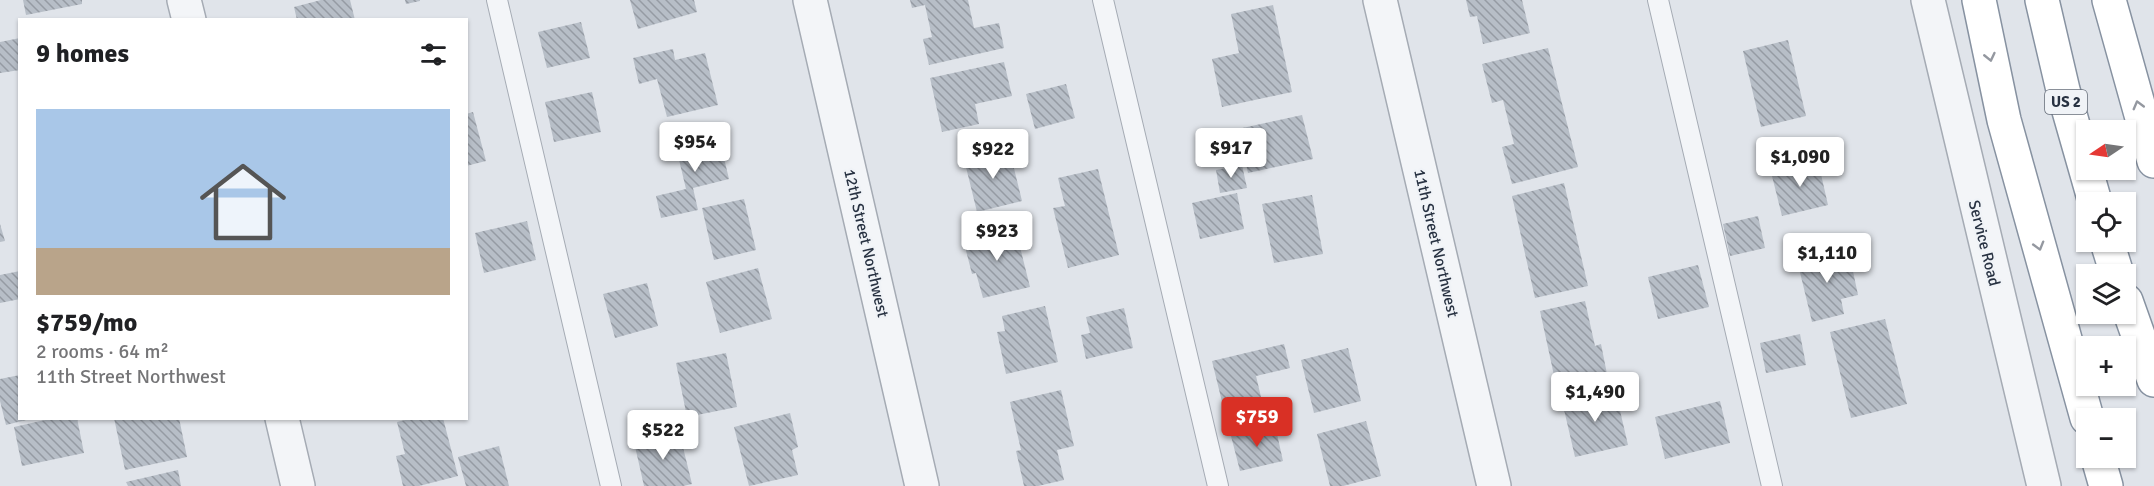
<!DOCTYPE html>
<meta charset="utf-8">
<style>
body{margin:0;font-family:Signika,sans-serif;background:#f6f6f6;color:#202124;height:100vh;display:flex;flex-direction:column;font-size:22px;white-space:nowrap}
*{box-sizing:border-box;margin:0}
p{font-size:20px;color:#757577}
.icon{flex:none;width:33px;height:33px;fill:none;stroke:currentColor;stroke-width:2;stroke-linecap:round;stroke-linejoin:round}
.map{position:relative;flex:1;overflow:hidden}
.details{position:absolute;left:18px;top:18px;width:450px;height:402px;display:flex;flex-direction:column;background:#fff;border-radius:0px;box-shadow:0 2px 4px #0004}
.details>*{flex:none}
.needle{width:39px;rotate:257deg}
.controls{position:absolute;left:2076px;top:120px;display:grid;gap:12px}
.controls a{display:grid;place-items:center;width:60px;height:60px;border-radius:0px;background:#fff;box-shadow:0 2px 4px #0004;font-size:30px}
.price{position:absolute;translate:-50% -51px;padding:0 14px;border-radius:6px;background:#fff;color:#222;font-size:20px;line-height:39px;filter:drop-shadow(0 2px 3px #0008)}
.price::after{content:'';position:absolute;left:50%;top:36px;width:18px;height:14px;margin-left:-9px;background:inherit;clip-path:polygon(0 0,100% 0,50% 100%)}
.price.current{background:#d93025;color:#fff}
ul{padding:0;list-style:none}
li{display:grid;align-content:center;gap:12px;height:318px;padding:0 18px}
li span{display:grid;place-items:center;height:186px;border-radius:0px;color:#555}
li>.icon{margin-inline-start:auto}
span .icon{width:108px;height:108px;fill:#fffc;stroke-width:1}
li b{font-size:26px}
h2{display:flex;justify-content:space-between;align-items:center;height:72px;padding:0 18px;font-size:26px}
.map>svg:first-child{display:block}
</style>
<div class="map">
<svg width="2154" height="486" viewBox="0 0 2154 486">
<defs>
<pattern id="building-back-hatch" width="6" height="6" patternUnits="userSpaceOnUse" patternTransform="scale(1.5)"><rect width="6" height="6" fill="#b7bec7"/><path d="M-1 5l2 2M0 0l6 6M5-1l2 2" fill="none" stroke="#959ba3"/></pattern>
</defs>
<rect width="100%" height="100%" fill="#e0e4ea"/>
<!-- building -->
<path fill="url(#building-back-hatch)" d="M23,0H82V4L26,15Z
M321,0H350L355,20H297L294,7Z
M405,0H420V1L406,4Z
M630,0H694L697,12L638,29Z
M910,0H968L974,28L999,23L1004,48L929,65L923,39L932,37L925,5L912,8Z
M1466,0H1522L1530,33L1483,44L1477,16L1470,17Z
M1273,5L1292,92L1222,107L1212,59L1239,53L1231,14Z
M581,22L590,58L547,68L538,32Z
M20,38V70L0,73V42Z
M1788,40L1806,116L1761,127L1743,51Z
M1548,48L1578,167L1512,184L1502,147L1514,144L1503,100L1492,103L1482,64Z
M673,49L675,60L705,53L718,105L667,117L657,79L639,84L633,58Z
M1004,62L1012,96L975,104L979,124L942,132L930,78Z
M1066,84L1075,118L1035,129L1026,94Z
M592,92L601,132L554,142L545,102Z
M473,112L486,161L466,166V114Z
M1302,115L1313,159L1248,173L1238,129Z
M718,133L729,179L693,188L698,210L661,218L656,196L686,189L675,143Z
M1009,148L1022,201L977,212L964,159Z
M1818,161L1828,205L1782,216L1771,172Z
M1242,165L1247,188L1220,193L1216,170Z
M1098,169L1119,255L1068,268L1053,208L1065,206L1058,178Z
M1564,183L1588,286L1535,298L1512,196Z
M1237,193L1244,229L1200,239L1192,203Z
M1312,195L1323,254L1274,263L1262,204Z
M744,199L756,250L714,260L702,208Z
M1758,216L1765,248L1730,256L1723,224Z
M527,221L536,260L484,273L475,233Z
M0,224L5,241L0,242Z
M1015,227L1030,287L983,298L976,273L972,274L963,239Z
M1841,250L1843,259L1850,257L1858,295L1841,299L1844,314L1812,322L1797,260Z
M1698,265L1709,307L1658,319L1648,277Z
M758,268L772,319L720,333L706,282Z
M20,271V299L0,303V275Z
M647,283L658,326L615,338L603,294Z
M1585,301L1595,346L1601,344L1608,379L1566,388L1564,378L1555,380L1540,311Z
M1045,306L1058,362L1006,374L997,332L1005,331L1002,316Z
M1124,308L1133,348L1086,359L1081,335L1090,333L1086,317Z
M1885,319L1907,404L1851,418L1830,332Z
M1800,334L1806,365L1766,373L1760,343Z
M1284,344L1290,368L1256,376L1261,397L1223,406L1212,361Z
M1348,348L1361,401L1314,413L1301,360Z
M726,353L737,407L687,417L676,363Z
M20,375V418L30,419L6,425L0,401V379Z
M1615,389L1628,445L1575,457L1562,401Z
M1061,390L1074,446L1057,450L1064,480L1038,486H1024L1016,451L1021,450L1010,402Z
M1720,401L1730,443L1665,459L1655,417Z
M790,413L798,447L792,450L798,475L749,486L734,427Z
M54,418H77L84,453L22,466L14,427Z
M114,418H179L187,457L125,470Z
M413,418H443L458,476L419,486H403L396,456L405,454L397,422Z
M1366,421L1381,476L1343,486H1330L1317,434Z
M1275,425L1283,461L1240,471L1231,436Z
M679,431L692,484L683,486H644L634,442Z
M499,446L509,486H466L458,457Z
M178,470L181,486H128L126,482Z"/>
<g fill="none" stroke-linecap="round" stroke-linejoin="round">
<!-- lane casing -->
<g stroke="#a5abb4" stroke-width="22">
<path id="lane" d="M497,0L611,486
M1103,0L1218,486
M1658,0L1772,486"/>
</g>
<!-- street casing -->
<g stroke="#a5abb4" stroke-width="36">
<path id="street" d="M184,0L189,20
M810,0L922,486
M1380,0L1494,486
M1928,0L2044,486
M282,418L298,486"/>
</g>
<!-- highway casing -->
<g stroke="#8792a1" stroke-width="36">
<path id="highway" d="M1979,0L2004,120L2087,418
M2042,0L2063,90L2095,202
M2109,0L2154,161
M2107,242L2117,274
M2126,301L2154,380
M2098,458L2106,486"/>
</g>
<!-- lane -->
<use href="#lane" stroke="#f3f5f8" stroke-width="20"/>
<!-- street -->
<use href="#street" stroke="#f3f5f8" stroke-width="33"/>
<!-- highway -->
<use href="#highway" stroke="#fff" stroke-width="33"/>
</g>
<!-- one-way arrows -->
<defs><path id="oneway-chevron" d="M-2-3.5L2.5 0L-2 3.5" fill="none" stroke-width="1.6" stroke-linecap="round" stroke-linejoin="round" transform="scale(1.5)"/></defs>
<g stroke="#9498a0">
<use href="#oneway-chevron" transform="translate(1990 57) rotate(77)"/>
<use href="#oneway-chevron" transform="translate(2138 105) rotate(-105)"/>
<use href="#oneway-chevron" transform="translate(2039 246) rotate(74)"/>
</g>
<g text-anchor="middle" stroke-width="4.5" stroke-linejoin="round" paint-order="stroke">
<!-- shield labels -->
<rect fill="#f0f3f7" stroke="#646c78" stroke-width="1.5" x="2045" y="90" width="42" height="24" rx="4.5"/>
<g font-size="15" font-weight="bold" fill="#283242">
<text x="2066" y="107">US 2</text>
</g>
<!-- street labels -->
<g font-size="16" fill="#283242" stroke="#f0f3f7">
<text transform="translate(867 243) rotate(77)" y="6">12th Street Northwest</text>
<text transform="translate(1437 243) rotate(77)" y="6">11th Street Northwest</text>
<text transform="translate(1985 243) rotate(76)" y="6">Service Road</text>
</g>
</g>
</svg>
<div class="controls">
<a><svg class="needle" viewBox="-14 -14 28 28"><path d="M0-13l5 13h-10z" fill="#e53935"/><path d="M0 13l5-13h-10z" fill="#757577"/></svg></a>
<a><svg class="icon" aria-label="locate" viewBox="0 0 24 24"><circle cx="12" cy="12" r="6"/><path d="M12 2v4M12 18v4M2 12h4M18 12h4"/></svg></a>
<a><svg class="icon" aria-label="layers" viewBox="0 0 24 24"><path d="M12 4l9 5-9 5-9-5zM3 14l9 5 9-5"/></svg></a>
<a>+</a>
<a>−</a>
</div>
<b class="price" style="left:695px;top:173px">$954</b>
<b class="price" style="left:1231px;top:179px">$917</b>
<b class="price" style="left:993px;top:180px">$922</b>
<b class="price" style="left:1800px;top:188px">$1,090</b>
<b class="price" style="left:997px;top:262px">$923</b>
<b class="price" style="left:1827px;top:284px">$1,110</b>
<b class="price" style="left:1595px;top:423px">$1,490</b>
<b class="price current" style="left:1257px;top:448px">$759</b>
<b class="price" style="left:663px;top:461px">$522</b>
<section class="details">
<h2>9 homes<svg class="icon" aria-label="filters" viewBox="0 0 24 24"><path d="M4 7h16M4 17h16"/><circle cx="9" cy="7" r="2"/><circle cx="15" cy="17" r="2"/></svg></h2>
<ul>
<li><span style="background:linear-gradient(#a9c7e8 75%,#b9a48a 0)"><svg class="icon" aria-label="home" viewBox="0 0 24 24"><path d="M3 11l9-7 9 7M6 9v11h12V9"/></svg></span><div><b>$759/mo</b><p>2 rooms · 64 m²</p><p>11th Street Northwest</p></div></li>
</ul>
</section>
</div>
